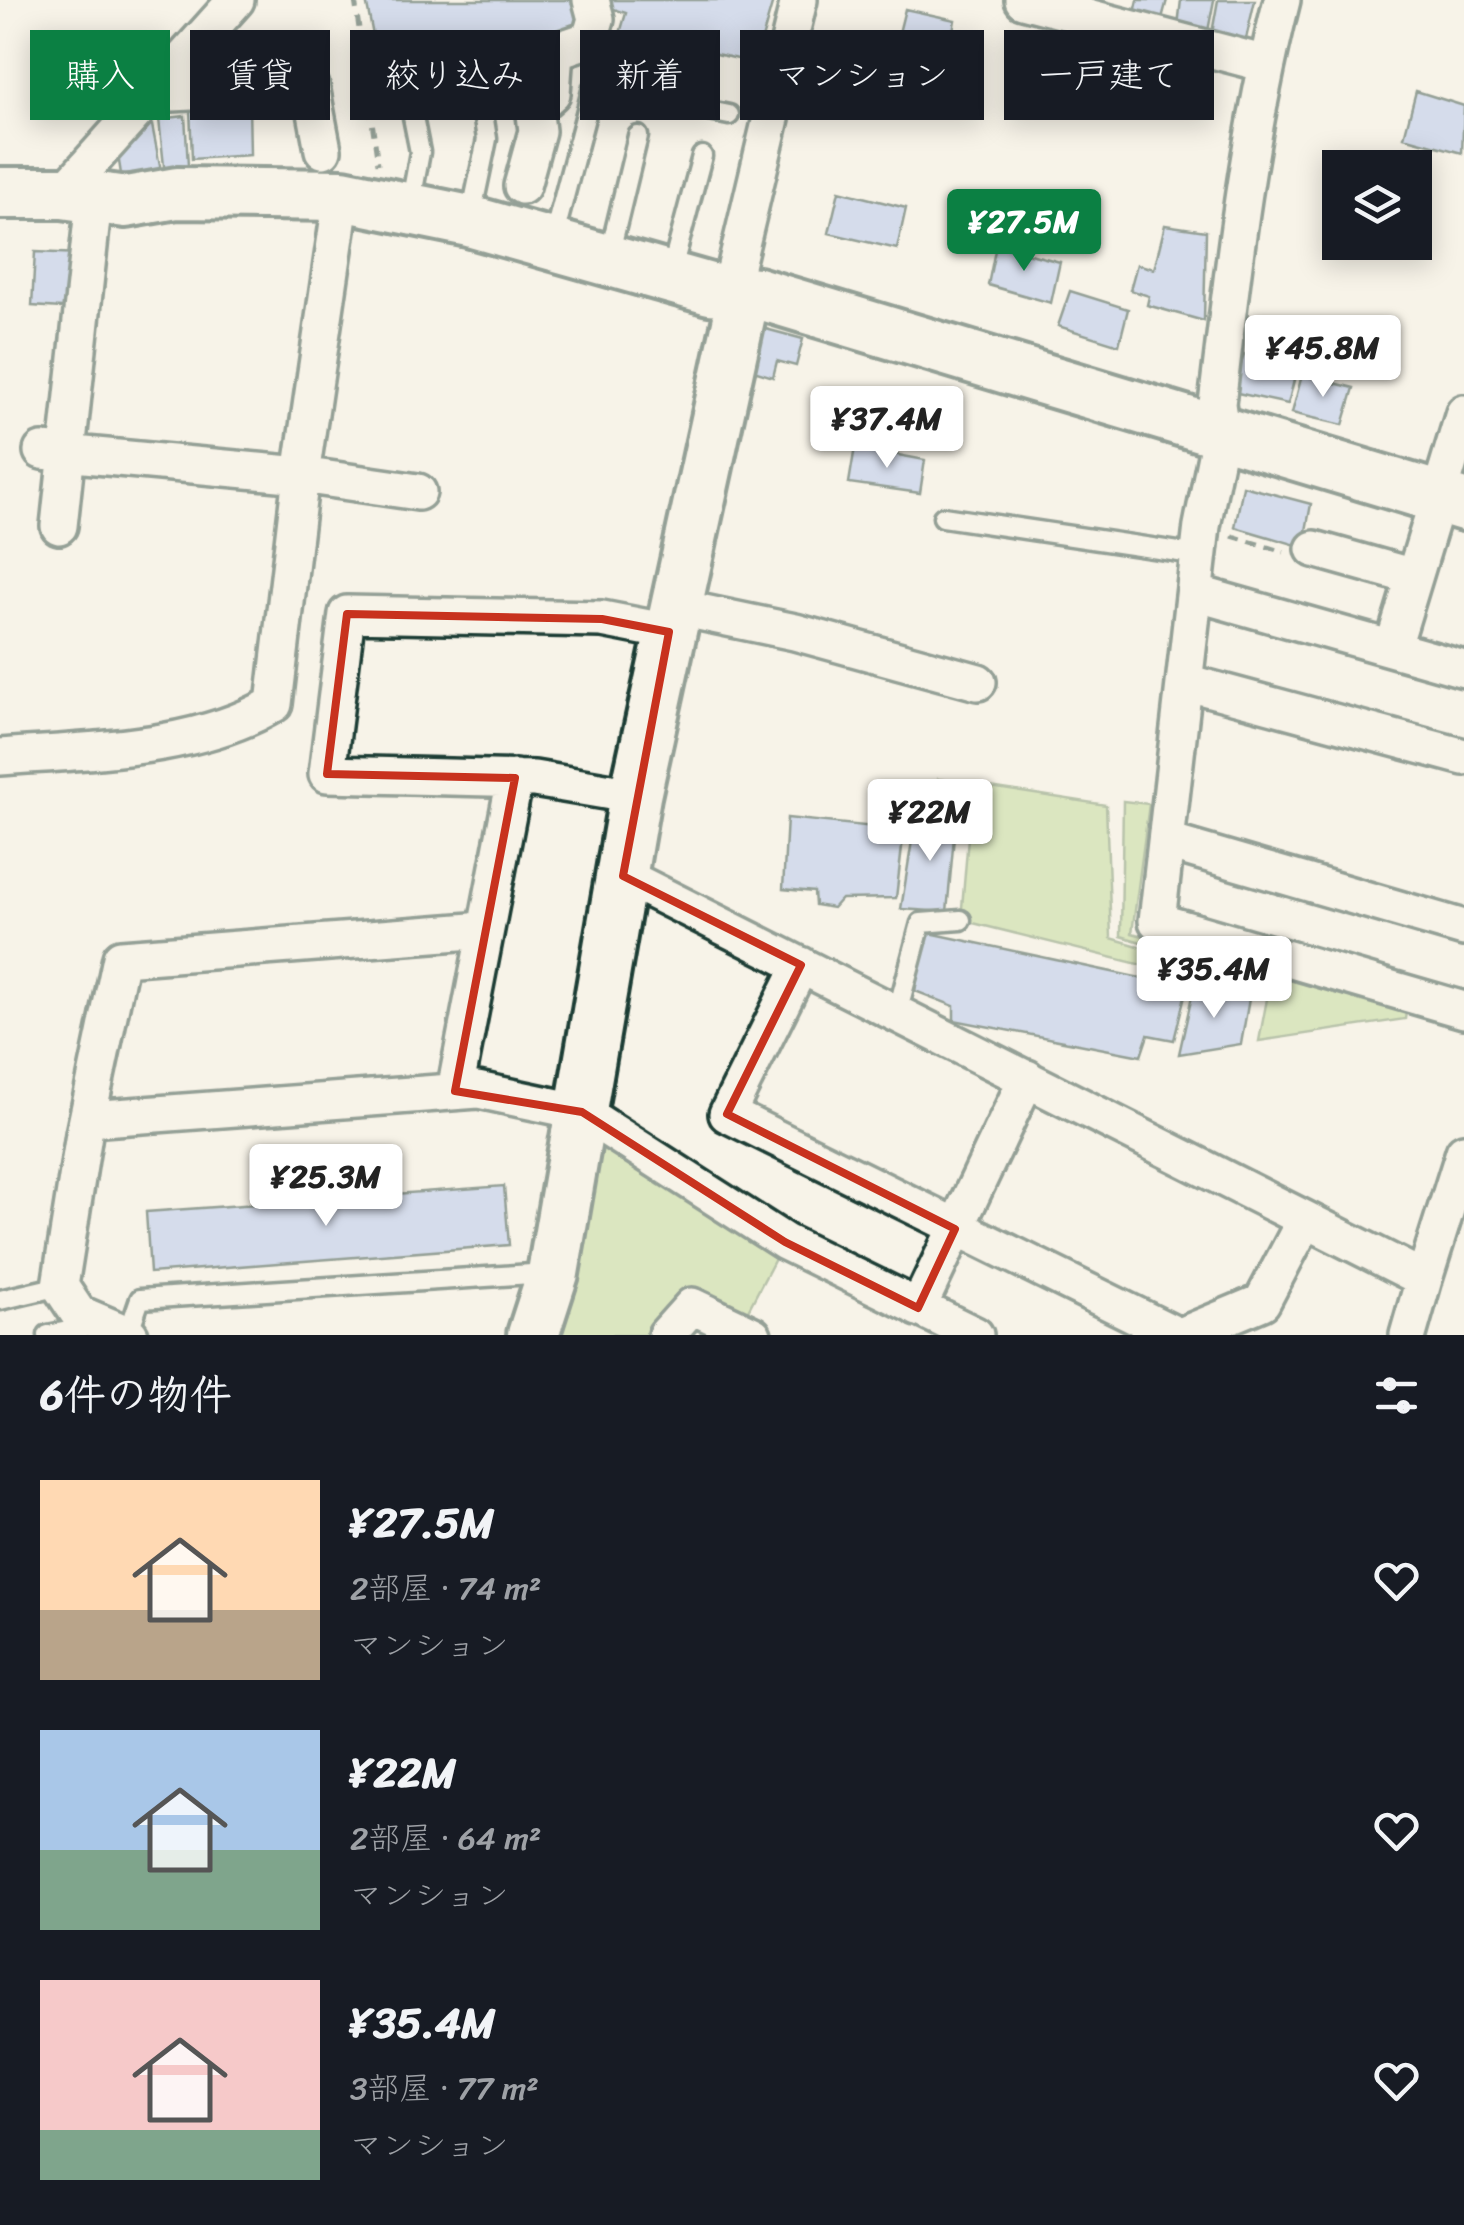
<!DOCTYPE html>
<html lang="ja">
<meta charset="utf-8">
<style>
body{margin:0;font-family:Sriracha,"Klee One",sans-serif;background:#20242c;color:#f1f3f6;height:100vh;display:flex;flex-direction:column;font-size:38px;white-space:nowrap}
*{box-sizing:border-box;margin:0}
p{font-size:32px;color:#9ea1a6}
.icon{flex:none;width:55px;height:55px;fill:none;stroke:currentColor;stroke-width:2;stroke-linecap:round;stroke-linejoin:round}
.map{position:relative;height:1335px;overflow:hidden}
.drawer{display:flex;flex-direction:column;background:#171b24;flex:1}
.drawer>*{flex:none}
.banner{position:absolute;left:30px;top:30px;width:1405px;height:90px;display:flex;gap:20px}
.buttons{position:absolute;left:1322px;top:150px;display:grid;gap:20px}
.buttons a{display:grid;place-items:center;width:110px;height:110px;border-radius:0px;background:#171b24;box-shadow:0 5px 25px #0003;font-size:50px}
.price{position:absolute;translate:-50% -85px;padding:0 22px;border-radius:10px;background:#fff;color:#222;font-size:32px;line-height:65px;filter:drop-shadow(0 2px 5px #0008)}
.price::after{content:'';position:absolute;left:50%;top:60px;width:30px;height:22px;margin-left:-15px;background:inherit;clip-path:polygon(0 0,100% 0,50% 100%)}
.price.selected{background:#0b8043;color:#fff}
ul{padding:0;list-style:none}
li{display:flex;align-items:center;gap:30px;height:250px;padding:0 40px}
li span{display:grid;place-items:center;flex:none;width:280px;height:200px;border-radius:0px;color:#555}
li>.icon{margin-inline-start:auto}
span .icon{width:120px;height:120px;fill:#fffc;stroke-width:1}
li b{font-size:42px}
h2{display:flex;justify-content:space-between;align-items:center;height:120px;padding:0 40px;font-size:42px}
.pill{padding:0 35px;border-radius:0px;background:#171b24;box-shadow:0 5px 25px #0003;font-size:35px;line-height:90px}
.pill.selected{background:#0b8043;color:#fff}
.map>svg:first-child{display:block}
</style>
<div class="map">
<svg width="1464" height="1335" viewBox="0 0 1464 1335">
<rect width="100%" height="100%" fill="#f7f3e8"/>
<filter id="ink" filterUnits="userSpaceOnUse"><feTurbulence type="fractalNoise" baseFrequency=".01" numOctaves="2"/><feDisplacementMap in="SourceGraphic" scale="20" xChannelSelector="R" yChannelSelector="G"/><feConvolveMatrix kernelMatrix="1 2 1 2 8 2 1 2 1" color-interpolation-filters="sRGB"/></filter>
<g filter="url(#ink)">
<!-- green -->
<path fill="#b9d890" stroke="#6c8a62" stroke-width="2.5" d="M938,779L1106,805L1111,938L1247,978L1243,990L961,920L970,814L934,801Z
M1123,801L1149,804L1132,933L1407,1006L1405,1019L1259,1041L1267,999L1252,975L1121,936Z
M605,1145L777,1255L745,1316L689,1289L649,1335H561L594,1151Z"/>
<!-- building -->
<path fill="#abc1ef" stroke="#1f3d34" stroke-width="2.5" d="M366,0H582L591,30L549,68L529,72L492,80L482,42L405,50L407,67L380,71Z
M600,0H773V1L755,63L656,40L651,68L613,57L626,13L599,4Z
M1138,0H1167L1161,22L1134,17Z
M1181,0H1214L1207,36L1178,26Z
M1218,0H1255L1245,43L1212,33Z
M905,9L955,20L948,58L896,45Z
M1416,91L1464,106L1462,153L1404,137Z
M249,103L250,155L192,159L190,108Z
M185,116L189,182L166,185L159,119Z
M151,120L161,171L121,174L118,155Z
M839,191L906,208L897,249L829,233Z
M1165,225L1206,231L1204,321L1147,305L1149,296L1130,290L1137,264L1154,269Z
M996,245L1060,262L1051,303L988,285Z
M35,252L80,254L76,309L32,306Z
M1070,291L1128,309L1119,345L1058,326Z
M762,328L803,339L796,366L777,361L773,377L750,370Z
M1244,354L1296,372L1288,404L1233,392Z
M1302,375L1354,388L1343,425L1292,413Z
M855,447L925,460L920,493L849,483Z
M1243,486L1311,504L1303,547L1235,527Z
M956,815L947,912L901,909L916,816Z
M787,818L904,830L896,898L841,899L833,908L815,905L814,892L783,889Z
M925,932L1187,988L1174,1040L1148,1035L1141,1056L954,1020V1006L915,991Z
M1194,987L1249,999L1241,1044L1179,1054Z
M504,1186L509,1245L150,1273L146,1212Z"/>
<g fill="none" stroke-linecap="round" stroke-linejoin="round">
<!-- lane casing -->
<g stroke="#1f3d34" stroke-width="25">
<path id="lane" d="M410,207L420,152L404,72L473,50L487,139L471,216
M553,239L593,87L729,115
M608,260L638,136
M671,273L702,156
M943,517L1199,555
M897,1013L921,923L961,920
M0,1300L60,1286
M128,1334L140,1299L547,1273
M48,1335L68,1331L77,1335"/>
</g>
<!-- street casing -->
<g stroke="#1f3d34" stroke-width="42">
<path id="street" d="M1023,0L1266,64
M1282,0C1248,134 1233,267 1217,404L1221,431L1202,526L1157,921L1464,1010
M152,94L311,86L323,150
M534,109L552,93L555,51L590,39L596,19L591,0
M522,186L537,131L532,89
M63,193L236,0
M730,291L799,0
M42,451L301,475L418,492
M59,526L94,200
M1314,549L1414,577
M1195,593L1464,669
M675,607L795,632L978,682
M1393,647L1464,413
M1185,682L1464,757
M0,757C90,750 196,750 274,704L301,475L342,195
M635,796L534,779L327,774L347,614L602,619L669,632
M1168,842L1464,928
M623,876L1424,1279L1408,1335
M801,965L727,1114L1176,1335
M455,1091L515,778
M89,1119L478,1090L582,1112L785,1242L975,1335
M1424,1279L1464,1152
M918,1308L1027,1078
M130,1335L78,1313L60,1286L84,1134L121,958L485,930
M666,1335L692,1306L753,1335
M1183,1335L1262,1302L1305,1220"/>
</g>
<!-- secondary casing -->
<g stroke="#1f3d34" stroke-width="58">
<path id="secondary" d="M0,193H63L126,202L177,193L342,195L469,221L710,289L757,293L1464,505
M533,1335L553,1273L635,796L740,314L730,291"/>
</g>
<!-- path -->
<path stroke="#1f3d34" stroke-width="5" stroke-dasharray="10 8" stroke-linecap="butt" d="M355,0L378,164
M1232,536L1284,552"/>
<!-- lane -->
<use href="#lane" stroke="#f7f3e8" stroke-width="18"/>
<!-- street -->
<use href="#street" stroke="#f7f3e8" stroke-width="35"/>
<!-- secondary -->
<use href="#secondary" stroke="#f7f3e8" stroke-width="50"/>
</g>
</g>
<!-- marked area -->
<path d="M0 0H1464V1335H0ZM347,614L602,619L669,632L623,876L801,965L727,1114L955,1229L918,1308L785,1242L582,1112L455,1091L515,778L327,774Z" fill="#f7f3e8" fill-opacity=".55" fill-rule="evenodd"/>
<path fill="none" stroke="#c8321e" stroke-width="8" stroke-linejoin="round" d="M347,614L602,619L669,632L623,876L801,965L727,1114L955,1229L918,1308L785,1242L582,1112L455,1091L515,778L327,774Z"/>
</svg>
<div class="buttons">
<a><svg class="icon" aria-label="layers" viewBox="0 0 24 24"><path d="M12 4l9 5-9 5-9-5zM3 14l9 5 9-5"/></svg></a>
</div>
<b class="price selected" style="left:1024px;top:274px">¥27.5M</b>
<b class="price" style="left:1323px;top:400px">¥45.8M</b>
<b class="price" style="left:887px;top:471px">¥37.4M</b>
<b class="price" style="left:930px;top:864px">¥22M</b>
<b class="price" style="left:1214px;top:1021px">¥35.4M</b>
<b class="price" style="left:326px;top:1229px">¥25.3M</b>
<div class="banner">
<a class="pill selected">購入</a>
<a class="pill">賃貸</a>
<a class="pill">絞り込み</a>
<a class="pill">新着</a>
<a class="pill">マンション</a>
<a class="pill">一戸建て</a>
</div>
</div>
<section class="drawer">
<h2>6件の物件<svg class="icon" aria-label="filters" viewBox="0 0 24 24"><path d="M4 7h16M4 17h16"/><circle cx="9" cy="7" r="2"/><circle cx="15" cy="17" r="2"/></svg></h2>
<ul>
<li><span style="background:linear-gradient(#ffd9b3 65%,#b9a48a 0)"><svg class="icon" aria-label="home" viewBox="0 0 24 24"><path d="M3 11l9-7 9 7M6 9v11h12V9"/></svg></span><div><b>¥27.5M</b><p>2部屋 · 74 m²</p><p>マンション</p></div><svg class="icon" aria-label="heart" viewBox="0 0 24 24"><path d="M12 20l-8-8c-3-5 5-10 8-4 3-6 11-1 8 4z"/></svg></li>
<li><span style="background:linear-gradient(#a9c7e8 60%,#7fa58c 0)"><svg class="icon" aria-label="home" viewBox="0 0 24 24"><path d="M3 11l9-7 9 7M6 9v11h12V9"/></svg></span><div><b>¥22M</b><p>2部屋 · 64 m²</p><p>マンション</p></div><svg class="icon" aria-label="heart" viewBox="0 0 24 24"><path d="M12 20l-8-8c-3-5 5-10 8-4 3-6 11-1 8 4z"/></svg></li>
<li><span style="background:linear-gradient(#f6c9c9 75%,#7fa58c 0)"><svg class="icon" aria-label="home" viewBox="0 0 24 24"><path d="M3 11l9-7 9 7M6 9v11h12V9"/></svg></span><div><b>¥35.4M</b><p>3部屋 · 77 m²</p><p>マンション</p></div><svg class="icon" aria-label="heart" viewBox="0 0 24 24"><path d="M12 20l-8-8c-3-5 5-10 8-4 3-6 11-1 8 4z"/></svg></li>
</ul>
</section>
